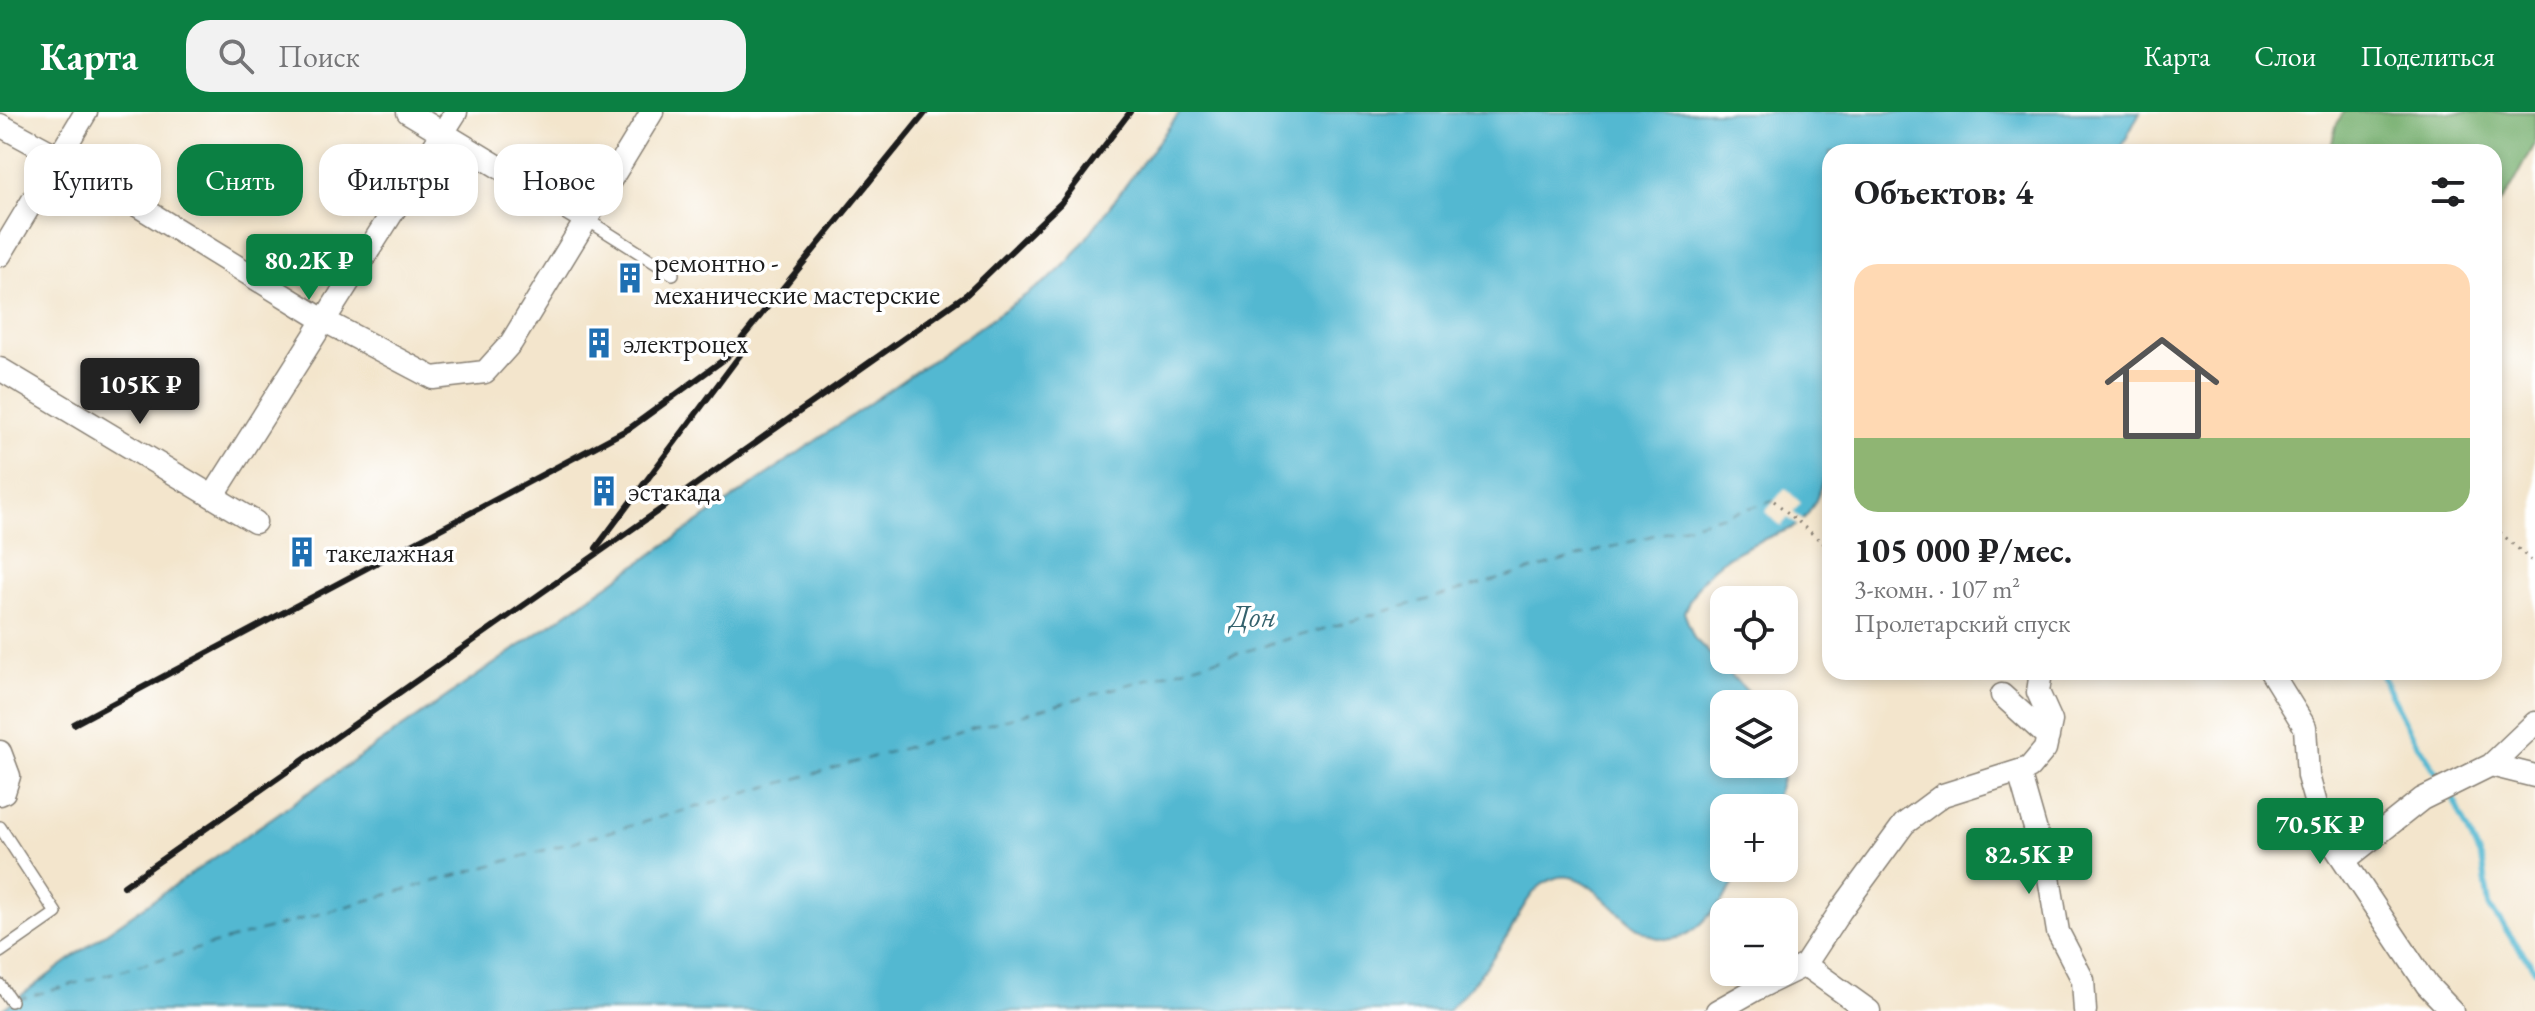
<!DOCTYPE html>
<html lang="ru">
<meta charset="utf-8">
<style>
body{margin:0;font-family:"EB Garamond",serif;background:#f2f2f2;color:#202124;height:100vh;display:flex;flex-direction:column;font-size:30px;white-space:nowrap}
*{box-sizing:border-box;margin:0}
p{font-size:26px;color:#757577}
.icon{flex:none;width:44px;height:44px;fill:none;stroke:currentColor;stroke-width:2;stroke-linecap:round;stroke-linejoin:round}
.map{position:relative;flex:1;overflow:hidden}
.drawer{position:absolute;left:1822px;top:32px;width:680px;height:536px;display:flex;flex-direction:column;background:#fff;border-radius:24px;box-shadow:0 4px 12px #0003}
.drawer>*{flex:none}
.guide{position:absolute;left:24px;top:32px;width:760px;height:72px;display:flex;gap:16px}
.fabs{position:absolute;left:1710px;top:474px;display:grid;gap:16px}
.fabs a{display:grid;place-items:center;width:88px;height:88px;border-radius:16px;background:#fff;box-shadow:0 4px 12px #0003;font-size:40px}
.price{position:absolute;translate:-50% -68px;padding:0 18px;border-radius:8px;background:#0b8043;color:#fff;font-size:26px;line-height:52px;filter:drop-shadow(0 2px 4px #0008)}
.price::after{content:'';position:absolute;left:50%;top:48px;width:24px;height:18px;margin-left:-12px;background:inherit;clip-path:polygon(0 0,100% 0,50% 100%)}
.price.current{background:#222;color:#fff}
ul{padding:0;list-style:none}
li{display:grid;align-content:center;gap:16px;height:424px;padding:0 32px}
li span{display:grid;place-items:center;height:248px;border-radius:24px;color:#555}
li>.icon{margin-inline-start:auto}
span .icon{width:144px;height:144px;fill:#fffc;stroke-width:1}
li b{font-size:34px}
h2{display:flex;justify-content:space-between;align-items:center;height:96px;padding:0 32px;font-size:34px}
.chip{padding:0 28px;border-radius:24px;background:#fff;box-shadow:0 4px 12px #0003;font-size:28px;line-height:72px}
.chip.current{background:#0b8043;color:#fff}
header{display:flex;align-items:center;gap:48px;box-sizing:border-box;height:112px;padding:0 40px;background:#0b8043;color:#fff}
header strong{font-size:38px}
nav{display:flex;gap:44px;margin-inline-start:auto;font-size:28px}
.search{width:560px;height:72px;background:#f2f2f2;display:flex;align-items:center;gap:20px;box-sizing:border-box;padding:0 28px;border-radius:24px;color:#757577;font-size:30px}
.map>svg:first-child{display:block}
</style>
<header>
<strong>Карта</strong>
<div class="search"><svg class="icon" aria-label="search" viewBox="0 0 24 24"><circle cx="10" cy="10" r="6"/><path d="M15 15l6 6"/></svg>Поиск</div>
<nav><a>Карта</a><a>Слои</a><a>Поделиться</a></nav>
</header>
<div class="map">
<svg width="2535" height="899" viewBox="0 0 2535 899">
<rect width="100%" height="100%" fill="#fff"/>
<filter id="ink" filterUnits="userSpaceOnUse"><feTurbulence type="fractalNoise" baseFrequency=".0125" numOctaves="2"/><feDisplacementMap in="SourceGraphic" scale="16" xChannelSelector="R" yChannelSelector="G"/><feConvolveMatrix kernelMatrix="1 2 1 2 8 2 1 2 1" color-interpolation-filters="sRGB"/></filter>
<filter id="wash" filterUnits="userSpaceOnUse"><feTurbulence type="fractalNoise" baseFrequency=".006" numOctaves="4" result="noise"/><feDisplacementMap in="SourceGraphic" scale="32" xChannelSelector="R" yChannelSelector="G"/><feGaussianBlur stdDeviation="1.8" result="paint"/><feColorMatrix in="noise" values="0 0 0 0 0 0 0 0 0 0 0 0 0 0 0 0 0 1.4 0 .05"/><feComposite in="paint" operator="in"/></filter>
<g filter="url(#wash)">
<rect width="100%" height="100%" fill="#f3e5cc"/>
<!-- forest -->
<path fill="#74ae6d" stroke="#486544" stroke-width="2" d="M2343,0H2535V32L2513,73L2494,98V40H2330L2336,14Z"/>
<!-- water -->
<path fill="#53b8d1" stroke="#386a76" stroke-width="2" d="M1180,0H2140L2119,40H1830V348C1823,370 1817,397 1797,413C1790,418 1778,421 1769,425C1725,444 1704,455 1684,500L1694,526L1760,592H1724V652H1784V636C1788,655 1779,679 1771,696H1724V756H1742C1730,780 1722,791 1703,810C1642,870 1605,755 1559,765C1553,766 1542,772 1538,776C1523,790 1516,811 1505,827C1489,853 1469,877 1448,899H0L103,823L1053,164L1070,148Z"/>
<!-- pier -->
<path fill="#f3e5cc" d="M1785,376L1801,391L1793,400L1805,410L1800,416L1788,406L1781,414L1765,400Z"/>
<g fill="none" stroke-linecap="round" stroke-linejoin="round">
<!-- stream -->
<path stroke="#53b8d1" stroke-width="6" d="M2380,560L2410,619L2443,671
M2450,680L2483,751L2489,794L2535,858"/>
<!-- ferry -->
<path stroke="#35626d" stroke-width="2" stroke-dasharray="10 8" stroke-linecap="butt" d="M17,888L1774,389"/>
</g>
</g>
<g filter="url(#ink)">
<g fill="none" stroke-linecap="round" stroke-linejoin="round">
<!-- service casing -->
<g stroke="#888074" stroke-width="14">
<path id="service" d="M586,107L673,162
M0,715L56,801L0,840
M0,873L11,889"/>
</g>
<!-- minor casing -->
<g stroke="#888074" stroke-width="25">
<path id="minor" d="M408,0L585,107
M0,13L59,45L325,209L433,266L485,260L511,231L652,0
M0,143L86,0
M0,257L255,410
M213,384L456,0
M2271,560L2305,615L2308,664L2323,717L2427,873L2452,899
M2002,583L2048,625
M0,640L9,664L4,680L0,682
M2491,653L2535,664
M2019,660L2049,765L2058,820L2083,868L2085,899
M2345,748L2422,687L2491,653L2535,611
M1805,853L1869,899
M1717,899L1756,877L1805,853L1841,798L1904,712L1943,683L2029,656L2045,637L2051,609L2038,580L2041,560"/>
</g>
<!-- path -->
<path stroke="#888074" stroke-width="3" stroke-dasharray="2 6" stroke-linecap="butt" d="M1774,389L1830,437
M2494,415L2535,452
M1975,560L1987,570"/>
<!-- service -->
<use href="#service" stroke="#fff" stroke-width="11"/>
<!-- minor -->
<use href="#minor" stroke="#fff" stroke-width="22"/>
<!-- rail -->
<path stroke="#1c1c1c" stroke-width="6" d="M596,436L740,243
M74,612L630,316L726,246L926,0
M124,774L967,182L1061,91L1130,0"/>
</g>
</g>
<!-- icons -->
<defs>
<g id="building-bare" transform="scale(2.4)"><path d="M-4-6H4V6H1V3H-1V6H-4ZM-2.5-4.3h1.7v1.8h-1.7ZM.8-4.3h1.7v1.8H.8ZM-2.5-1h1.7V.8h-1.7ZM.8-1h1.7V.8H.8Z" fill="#1f6fb2" stroke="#fff" stroke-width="2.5" paint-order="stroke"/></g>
</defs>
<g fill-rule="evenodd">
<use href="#building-bare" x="630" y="166"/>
<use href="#building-bare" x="599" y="231"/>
<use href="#building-bare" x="604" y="379"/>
<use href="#building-bare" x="302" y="440"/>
</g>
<g text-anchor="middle" stroke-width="7" stroke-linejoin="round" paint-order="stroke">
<!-- poi labels -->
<g font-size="28" fill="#1c1c1c" stroke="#fff" text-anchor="start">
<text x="654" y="160">ремонтно -<tspan x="654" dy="32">механические мастерские</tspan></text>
<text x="623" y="241">электроцех</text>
<text x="628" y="389">эстакада</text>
<text x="326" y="450">такелажная</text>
</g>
<!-- water labels -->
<g font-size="30" font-style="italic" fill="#35626d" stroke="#fff">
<text x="1253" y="515">Дон</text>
</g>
</g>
</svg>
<div class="fabs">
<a><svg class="icon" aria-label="locate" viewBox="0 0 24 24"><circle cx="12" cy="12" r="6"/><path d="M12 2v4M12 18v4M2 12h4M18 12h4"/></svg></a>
<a><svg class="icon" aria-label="layers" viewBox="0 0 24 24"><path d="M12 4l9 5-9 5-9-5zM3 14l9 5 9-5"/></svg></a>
<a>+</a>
<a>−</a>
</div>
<b class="price" style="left:309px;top:190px">80.2K ₽</b>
<b class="price current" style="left:140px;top:314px">105K ₽</b>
<b class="price" style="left:2320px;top:754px">70.5K ₽</b>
<b class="price" style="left:2029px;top:784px">82.5K ₽</b>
<div class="guide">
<a class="chip">Купить</a>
<a class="chip current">Снять</a>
<a class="chip">Фильтры</a>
<a class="chip">Новое</a>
</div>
<section class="drawer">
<h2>Объектов: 4<svg class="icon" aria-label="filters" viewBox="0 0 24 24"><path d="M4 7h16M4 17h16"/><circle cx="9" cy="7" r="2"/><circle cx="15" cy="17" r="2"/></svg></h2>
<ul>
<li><span style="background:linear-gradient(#ffd9b3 70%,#8fb573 0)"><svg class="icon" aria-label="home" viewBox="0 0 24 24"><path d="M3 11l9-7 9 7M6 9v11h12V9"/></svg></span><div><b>105 000 ₽/мес.</b><p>3-комн. · 107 m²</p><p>Пролетарский спуск</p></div></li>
</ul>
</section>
</div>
